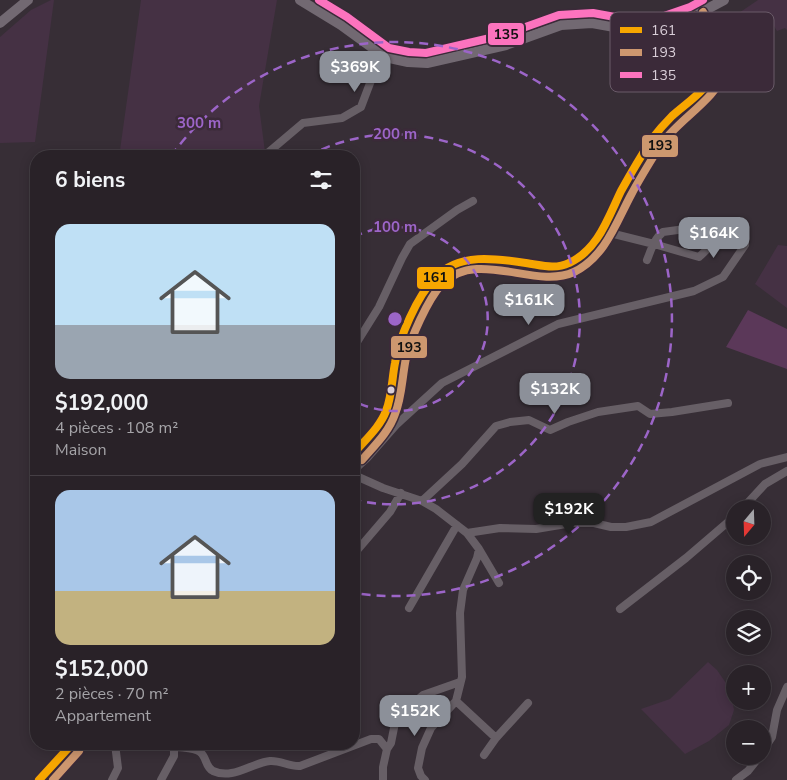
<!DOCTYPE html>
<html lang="fr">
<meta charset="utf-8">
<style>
body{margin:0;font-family:"Nunito Sans",sans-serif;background:#352f34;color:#f1f3f6;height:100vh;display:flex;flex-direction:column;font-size:19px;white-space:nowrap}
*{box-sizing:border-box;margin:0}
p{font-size:16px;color:#a5a4a8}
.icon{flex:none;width:28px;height:28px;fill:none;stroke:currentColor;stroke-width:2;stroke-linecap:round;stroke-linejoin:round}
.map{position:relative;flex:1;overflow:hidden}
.panel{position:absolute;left:30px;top:150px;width:330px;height:600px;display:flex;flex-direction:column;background:#292228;border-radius:20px;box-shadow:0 2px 12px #0003,0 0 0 1px #453f45}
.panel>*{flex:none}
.needle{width:32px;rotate:199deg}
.fabs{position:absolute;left:726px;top:500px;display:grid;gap:10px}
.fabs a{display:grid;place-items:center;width:45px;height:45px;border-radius:50%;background:#292228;box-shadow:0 2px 12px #0003,0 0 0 1px #453f45;font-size:25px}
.price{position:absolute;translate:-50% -42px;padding:0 11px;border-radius:10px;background:#8c9099;color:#fff;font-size:16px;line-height:32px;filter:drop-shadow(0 1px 2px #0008)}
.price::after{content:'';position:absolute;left:50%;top:30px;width:15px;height:11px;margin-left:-8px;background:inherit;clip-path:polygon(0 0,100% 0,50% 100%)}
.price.on{background:#222;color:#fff}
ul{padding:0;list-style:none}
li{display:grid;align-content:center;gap:10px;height:265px;padding:0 25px}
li+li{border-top:1px solid #453f45}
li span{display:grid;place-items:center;height:155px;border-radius:15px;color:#555}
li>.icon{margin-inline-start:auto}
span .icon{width:90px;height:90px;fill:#fffc;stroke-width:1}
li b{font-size:21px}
h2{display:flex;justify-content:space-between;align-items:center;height:60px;padding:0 25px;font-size:21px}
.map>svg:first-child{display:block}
</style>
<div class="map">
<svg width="787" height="780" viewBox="0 0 787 780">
<rect width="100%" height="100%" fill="#372e36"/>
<!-- built -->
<path fill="#453144" d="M51,0H54L35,142L0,143V37L31,10Z
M141,0H277L259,106L265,152L250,156H124L120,150Z
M758,0H787V30L785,28L777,31L768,16L740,32L730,19Z
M778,245L787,246V308L755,284Z
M708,662L717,670L730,689L734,710L729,725L709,741L685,754L641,709L670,699Z"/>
<!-- pitch -->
<path fill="#5b3859" d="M748,310L787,329V369L726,347Z"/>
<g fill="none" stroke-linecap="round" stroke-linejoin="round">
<!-- minor -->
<path stroke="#675f66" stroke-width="8" d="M264,156L303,123L342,118L361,107L375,70L385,57
M602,231L654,244L699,257C711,246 713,245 713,228L707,226L663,232C654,239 651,250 647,260
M354,347L379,307L402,258L410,244L457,210L473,201
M354,453C365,440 379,427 386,411C393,391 392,368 398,347C403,331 423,290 435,277C460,251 499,260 531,264C544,266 556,269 569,263C597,251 608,218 621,192C630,175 640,159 650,143C656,133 665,122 674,114C687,102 709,87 714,69C717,57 699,28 694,16
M354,470L367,458L396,425L442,383L558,324L694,291L723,277L745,245
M354,475L383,488L422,501L436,509L467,533L500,528L536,529L572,523H594L611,527H626L651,522L760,464L787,457
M422,501L462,464L496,426L510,422L529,420L550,430L568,422L598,412L638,406L650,414L672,412L728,403
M742,509L765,484L787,471
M479,549L499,583
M354,554L390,512L401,493
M409,608L457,525
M620,609L686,558L735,516
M456,701L496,738
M176,744L178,747C185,748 195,748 200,752C207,757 205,767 213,771C233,780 251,763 270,761C280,760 290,767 300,766L371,739H379L387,749
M762,752L772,737L777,710L787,687
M484,755L496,738L528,703
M39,780L72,744
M112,780L118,768L115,744
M161,780L174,756V749L166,744
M383,780V767L387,749L391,743L395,723L403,712L423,695L460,682
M425,780L421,776L418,768L422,748L431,728L456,701L462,677L460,613L463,590L477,558L479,549L467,533
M736,780L748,771L760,756"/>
<!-- major -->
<path stroke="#726972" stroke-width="10" d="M300,0L341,25L385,57L408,62L427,63L506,45L561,25L592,23L637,31L667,26L694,16L724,0
M0,23L28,0"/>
<!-- bus-1 casing -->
<g stroke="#3b2a39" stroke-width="11">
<path id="bus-1" d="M354,453C365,440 380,427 386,411C392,396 392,378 395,363C399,338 417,296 435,278C459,251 500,259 532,264C544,266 557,269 569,263C598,250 608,218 621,191C631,173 641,156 652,139C658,131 665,123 672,116C686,103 710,89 714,69C717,54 700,29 694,16
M39,780L72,744"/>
</g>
<!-- bus-2 casing -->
<g stroke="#3b2a39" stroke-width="11">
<path id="bus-2" d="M362,460C374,446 389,432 395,414C402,397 402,377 406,358C410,339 428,299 442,284C478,248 535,290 574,272C605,257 616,223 631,195C640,178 650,162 660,146C676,121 717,99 724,72C728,52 711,29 703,12
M53,780L79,751"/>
</g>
<!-- bus-3 casing -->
<g stroke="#3b2a39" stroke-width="11">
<path id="bus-3" d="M319,0L347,17L389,48L409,52L426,53L503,35L559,15L593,13L637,21L664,16L690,7L703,0"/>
</g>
<!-- bus-1 -->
<use href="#bus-1" stroke="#f7a600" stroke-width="8"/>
<!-- bus-2 -->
<use href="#bus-2" stroke="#cd976f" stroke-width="8"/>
<!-- bus-3 -->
<use href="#bus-3" stroke="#fc73be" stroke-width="8"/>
</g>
<!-- distance rings -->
<g fill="none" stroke="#9c65c8" stroke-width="2.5" stroke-dasharray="9 6">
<path d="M354 237A92 92 0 1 1 354 401"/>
<path d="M308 156A185 185 0 1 1 355 500"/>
<path d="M171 156A277 277 0 1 1 354 593"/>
</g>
<!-- markers -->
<circle fill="#d9ced8" stroke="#3b2a39" stroke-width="2" cx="391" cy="390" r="4.5"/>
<!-- legend -->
<rect x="610" y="12" width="164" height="80" rx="8" fill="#3b2a39" stroke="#6a5b69" stroke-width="1"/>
<rect x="620" y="27" width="22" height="6" fill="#f7a600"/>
<rect x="620" y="49" width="22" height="7" fill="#cd976f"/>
<rect x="620" y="72" width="22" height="6" fill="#fc73be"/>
<g font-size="14" fill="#d9ced8">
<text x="651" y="35">161</text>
<text x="651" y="57">193</text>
<text x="651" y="80">135</text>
</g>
<circle cx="395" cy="319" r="8" fill="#9c65c8" stroke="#3b2a39" stroke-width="2.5"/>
<g font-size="15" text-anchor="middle" font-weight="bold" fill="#9c65c8" stroke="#3b2a39" stroke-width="5" stroke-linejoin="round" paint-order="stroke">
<text x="199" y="128">300 m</text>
<text x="395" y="139">200 m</text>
<text x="395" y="232">100 m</text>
</g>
<g stroke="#3b2a39" stroke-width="2">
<rect x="487" y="22" width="38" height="24" rx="5" fill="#fc73be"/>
<rect x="641" y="134" width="38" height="24" rx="5" fill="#cd976f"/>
<rect x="416" y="266" width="39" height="24" rx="5" fill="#f7a600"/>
<rect x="390" y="335" width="38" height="24" rx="5" fill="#cd976f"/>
</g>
<g font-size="14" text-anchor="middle" font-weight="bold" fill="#111">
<text x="506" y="39">135</text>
<text x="660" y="150">193</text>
<text x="435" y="282">161</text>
<text x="409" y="352">193</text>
</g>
</svg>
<div class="fabs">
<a><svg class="needle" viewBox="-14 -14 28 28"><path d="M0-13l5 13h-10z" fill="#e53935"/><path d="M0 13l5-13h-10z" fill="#a5a4a8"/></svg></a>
<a><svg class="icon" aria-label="locate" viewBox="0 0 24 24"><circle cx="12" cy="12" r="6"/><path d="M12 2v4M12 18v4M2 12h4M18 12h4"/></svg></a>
<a><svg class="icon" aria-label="layers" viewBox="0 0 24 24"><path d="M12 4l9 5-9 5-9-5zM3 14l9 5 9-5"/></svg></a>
<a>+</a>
<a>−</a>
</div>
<b class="price" style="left:355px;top:93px">$369K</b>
<b class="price" style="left:714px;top:259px">$164K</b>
<b class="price" style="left:529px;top:326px">$161K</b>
<b class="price" style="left:555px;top:415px">$132K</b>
<b class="price on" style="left:569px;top:535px">$192K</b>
<b class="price" style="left:415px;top:737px">$152K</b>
<section class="panel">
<h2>6 biens<svg class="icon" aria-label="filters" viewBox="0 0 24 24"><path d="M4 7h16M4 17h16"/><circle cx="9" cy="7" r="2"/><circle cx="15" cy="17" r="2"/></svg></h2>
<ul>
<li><span style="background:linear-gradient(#bfe0f5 65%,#9aa5b1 0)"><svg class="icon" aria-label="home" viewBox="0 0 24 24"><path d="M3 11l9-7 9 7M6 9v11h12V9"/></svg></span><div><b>$192,000</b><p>4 pièces · 108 m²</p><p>Maison</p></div></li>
<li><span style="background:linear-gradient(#a9c7e8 65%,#c2b280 0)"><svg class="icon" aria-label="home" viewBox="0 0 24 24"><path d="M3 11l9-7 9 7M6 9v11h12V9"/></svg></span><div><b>$152,000</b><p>2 pièces · 70 m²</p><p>Appartement</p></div></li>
</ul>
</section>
</div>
